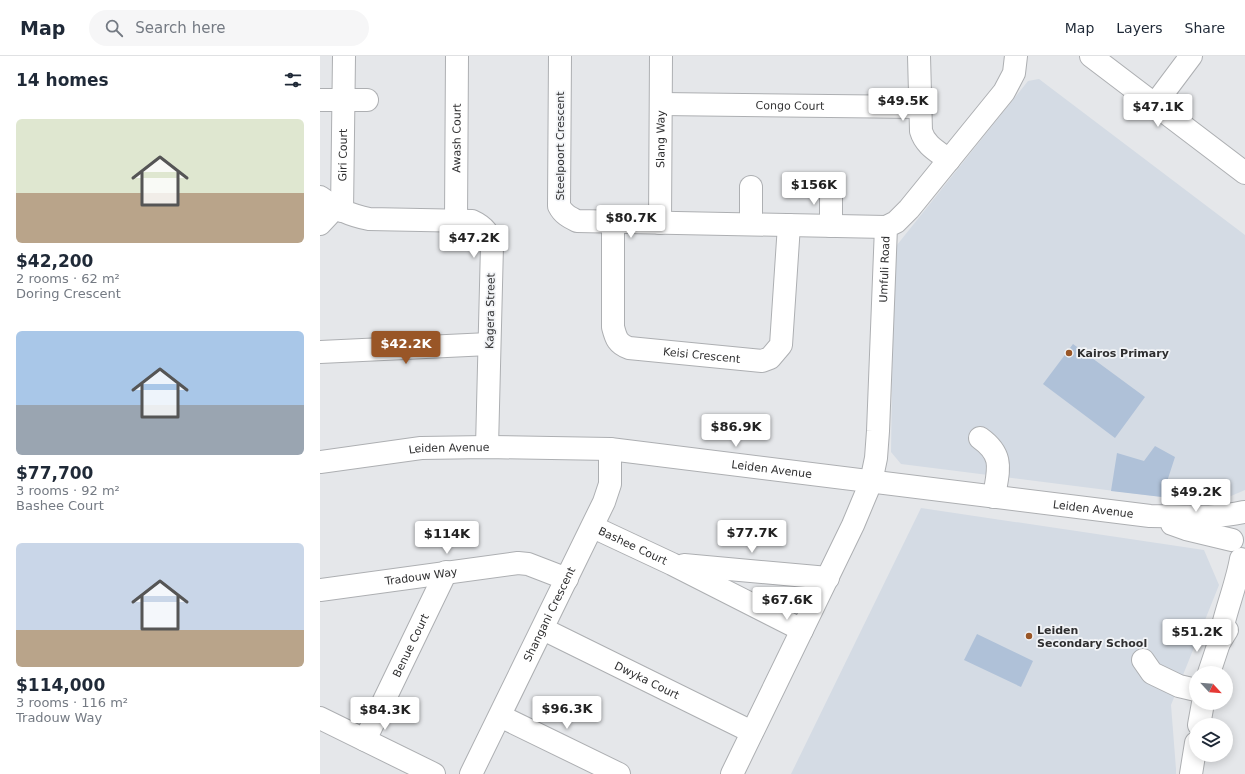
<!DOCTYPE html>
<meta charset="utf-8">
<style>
body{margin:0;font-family:"DejaVu Sans",sans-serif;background:#f6f6f7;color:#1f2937;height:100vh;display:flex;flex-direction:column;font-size:15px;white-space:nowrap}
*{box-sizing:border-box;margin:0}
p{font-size:13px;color:#747a83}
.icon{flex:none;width:22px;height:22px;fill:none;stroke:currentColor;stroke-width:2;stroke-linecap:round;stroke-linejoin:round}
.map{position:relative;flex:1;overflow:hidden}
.panel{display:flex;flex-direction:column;background:#fff;width:320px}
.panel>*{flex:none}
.needle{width:26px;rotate:116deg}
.tools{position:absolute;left:869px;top:610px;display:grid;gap:8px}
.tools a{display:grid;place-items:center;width:44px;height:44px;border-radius:50%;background:#fff;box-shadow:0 2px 10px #0003;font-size:20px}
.price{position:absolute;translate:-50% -34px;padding:0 9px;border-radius:4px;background:#fff;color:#222;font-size:13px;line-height:26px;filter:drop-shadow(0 1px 2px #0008)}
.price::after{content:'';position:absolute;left:50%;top:24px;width:12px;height:9px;margin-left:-6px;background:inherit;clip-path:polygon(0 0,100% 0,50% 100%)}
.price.on{background:#995627;color:#fff}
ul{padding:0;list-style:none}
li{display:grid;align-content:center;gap:8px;height:212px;padding:0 16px}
li span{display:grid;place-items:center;height:124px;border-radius:6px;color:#555}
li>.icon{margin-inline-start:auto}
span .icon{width:72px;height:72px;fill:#fffc;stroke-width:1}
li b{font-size:17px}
h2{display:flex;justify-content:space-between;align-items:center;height:48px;padding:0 16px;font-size:17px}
header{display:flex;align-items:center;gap:24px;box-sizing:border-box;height:56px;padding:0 20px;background:#fff;border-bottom:1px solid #e0e1e3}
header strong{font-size:19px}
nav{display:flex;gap:22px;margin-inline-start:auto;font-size:14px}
.search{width:280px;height:36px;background:#f6f6f7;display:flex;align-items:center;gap:10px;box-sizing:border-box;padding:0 14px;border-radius:22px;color:#747a83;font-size:15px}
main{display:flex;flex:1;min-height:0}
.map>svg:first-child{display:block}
</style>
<header>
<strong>Map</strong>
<div class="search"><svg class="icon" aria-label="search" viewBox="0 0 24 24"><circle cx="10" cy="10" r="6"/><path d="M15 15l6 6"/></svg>Search here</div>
<nav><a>Map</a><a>Layers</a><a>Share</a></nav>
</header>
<main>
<section class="panel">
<h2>14 homes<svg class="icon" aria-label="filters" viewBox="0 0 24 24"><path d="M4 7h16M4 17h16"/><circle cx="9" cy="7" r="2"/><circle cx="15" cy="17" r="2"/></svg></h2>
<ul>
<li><span style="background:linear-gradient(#dfe7d0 60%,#b9a48a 0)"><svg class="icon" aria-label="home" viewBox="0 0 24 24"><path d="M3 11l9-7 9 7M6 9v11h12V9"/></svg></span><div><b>$42,200</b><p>2 rooms · 62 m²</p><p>Doring Crescent</p></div></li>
<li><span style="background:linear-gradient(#a9c7e8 60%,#9aa5b1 0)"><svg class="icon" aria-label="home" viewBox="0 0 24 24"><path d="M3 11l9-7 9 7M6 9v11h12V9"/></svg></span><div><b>$77,700</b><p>3 rooms · 92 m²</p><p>Bashee Court</p></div></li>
<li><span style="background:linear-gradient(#c9d6e8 70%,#b9a48a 0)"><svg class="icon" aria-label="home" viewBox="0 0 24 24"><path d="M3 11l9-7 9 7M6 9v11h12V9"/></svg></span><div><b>$114,000</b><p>3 rooms · 116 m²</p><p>Tradouw Way</p></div></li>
</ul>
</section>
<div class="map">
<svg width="925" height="718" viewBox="0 0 925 718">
<rect width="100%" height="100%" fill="#e5e7ea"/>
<!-- built -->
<path fill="#d4dbe4" d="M719,23L925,179V434L897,446L842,441L581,408L571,396L574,198L577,189L708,25Z
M601,452L884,494L899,529L851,649L856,713V718H471Z"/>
<!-- green -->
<path fill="#afc1d8" d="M753,288L825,341L795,382L723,328Z
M835,390L855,401L842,441L791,435L797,397L824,405Z
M657,578L713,605L701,631L644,604Z"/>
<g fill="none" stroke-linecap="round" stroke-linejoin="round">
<!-- minor casing -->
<g stroke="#adafb2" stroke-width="24">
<g id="minor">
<path d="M240,0L239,150C243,158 249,161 257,165L566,171"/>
<path d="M599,0L601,75C605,89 617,95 629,104"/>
<path d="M771,0L925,117"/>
<path d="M0,44H47"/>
<path id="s1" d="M341,48L600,51"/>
<path d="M835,48L871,0"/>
<path d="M511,130V170"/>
<path d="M431,131V168"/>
<path d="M0,141C17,153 29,159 49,163L152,165C163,170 170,177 172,189L167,391"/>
<path id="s2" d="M22,155L24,0"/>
<path id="s3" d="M136,164L137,0"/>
<path id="s4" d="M293,166V271C296,283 298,288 309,292L442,305L450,302L461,289L469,169"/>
<path id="s5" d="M340,167L341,0"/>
<path d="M0,168L15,152"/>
<path d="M0,296L169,288"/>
<path d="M660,382C685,400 678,414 674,441"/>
<path id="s6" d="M0,406L101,392L167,391L290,393L830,460C862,460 894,463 924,456"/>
<path d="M852,468L866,473L912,484"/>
<path id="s7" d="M273,471L352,508L482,574"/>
<path d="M364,509L508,522"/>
<path id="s8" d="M0,534L198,507L208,508L247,523"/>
<path id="s9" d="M223,573L432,676"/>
<path d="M899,587C904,558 916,531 921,503"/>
<path d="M823,604L832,617L859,630L876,634"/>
<path d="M889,617L899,587L907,574"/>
<path d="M180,660L299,718"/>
<path d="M0,662L114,718"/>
<path d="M879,669L883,647"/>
<path id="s10" d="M45,684L126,516"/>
<path id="s11" d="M151,718L284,446L290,428V393"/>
<path id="s12" d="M412,718L533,469L551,426L556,402L558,375L566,171L576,166L589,153L684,36L694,17L696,0"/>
<path d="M871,718L876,687"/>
</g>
</g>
<!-- minor -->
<use href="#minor" stroke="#fff" stroke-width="22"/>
</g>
<!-- markers -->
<g fill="#995627" stroke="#f2f4f7" stroke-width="1.5">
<circle cx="749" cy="297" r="4"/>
<circle cx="709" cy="580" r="4"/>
</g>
<g text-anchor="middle" stroke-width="3.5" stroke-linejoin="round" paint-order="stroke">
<!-- street labels -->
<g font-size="11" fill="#2f2f30" stroke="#f2f4f7">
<text dy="4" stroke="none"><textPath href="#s1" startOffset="129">Congo Court</textPath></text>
<text dy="4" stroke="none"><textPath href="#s3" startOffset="82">Awash Court</textPath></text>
<text dy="4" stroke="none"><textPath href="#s5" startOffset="84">Slang Way</textPath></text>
<text transform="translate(240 90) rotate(-90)" y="4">Steelpoort Crescent</text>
<text dy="4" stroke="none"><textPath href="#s2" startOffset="56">Giri Court</textPath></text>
<text dy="4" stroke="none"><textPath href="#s12" startOffset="537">Umfuli Road</textPath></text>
<text transform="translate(170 255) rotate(-89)" y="4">Kagera Street</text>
<text dy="4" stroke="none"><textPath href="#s4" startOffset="206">Keisi Crescent</textPath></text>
<text dy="4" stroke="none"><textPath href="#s6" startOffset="130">Leiden Avenue</textPath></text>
<text dy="4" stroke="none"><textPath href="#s6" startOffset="454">Leiden Avenue</textPath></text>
<text dy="4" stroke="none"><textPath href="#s6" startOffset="778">Leiden Avenue</textPath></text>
<text dy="4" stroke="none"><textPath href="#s7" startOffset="44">Bashee Court</textPath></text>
<text dy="4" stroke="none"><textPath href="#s8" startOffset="102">Tradouw Way</textPath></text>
<text dy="4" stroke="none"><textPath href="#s11" startOffset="178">Shangani Crescent</textPath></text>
<text dy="4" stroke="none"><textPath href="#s10" startOffset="105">Benue Court</textPath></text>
<text dy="4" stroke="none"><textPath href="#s9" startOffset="116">Dwyka Court</textPath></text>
</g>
<!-- poi labels -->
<g font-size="11" font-weight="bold" fill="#2f2f30" stroke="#f2f4f7" text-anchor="start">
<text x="757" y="301">Kairos Primary</text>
<text x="717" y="578">Leiden<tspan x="717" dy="13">Secondary School</tspan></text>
</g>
</g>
</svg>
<div class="tools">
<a><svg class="needle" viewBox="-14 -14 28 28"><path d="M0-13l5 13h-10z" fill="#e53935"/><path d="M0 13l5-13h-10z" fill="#747a83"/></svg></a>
<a><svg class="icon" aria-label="layers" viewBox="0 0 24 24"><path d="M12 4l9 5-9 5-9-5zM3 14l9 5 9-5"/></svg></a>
</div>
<b class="price" style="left:583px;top:66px">$49.5K</b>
<b class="price" style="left:838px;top:72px">$47.1K</b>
<b class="price" style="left:494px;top:150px">$156K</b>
<b class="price" style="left:311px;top:183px">$80.7K</b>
<b class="price" style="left:154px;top:203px">$47.2K</b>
<b class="price on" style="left:86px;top:309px">$42.2K</b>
<b class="price" style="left:416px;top:392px">$86.9K</b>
<b class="price" style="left:876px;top:457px">$49.2K</b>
<b class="price" style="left:432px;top:498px">$77.7K</b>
<b class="price" style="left:127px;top:499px">$114K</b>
<b class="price" style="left:467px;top:565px">$67.6K</b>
<b class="price" style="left:877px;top:597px">$51.2K</b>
<b class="price" style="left:247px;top:674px">$96.3K</b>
<b class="price" style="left:65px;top:675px">$84.3K</b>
</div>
</main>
